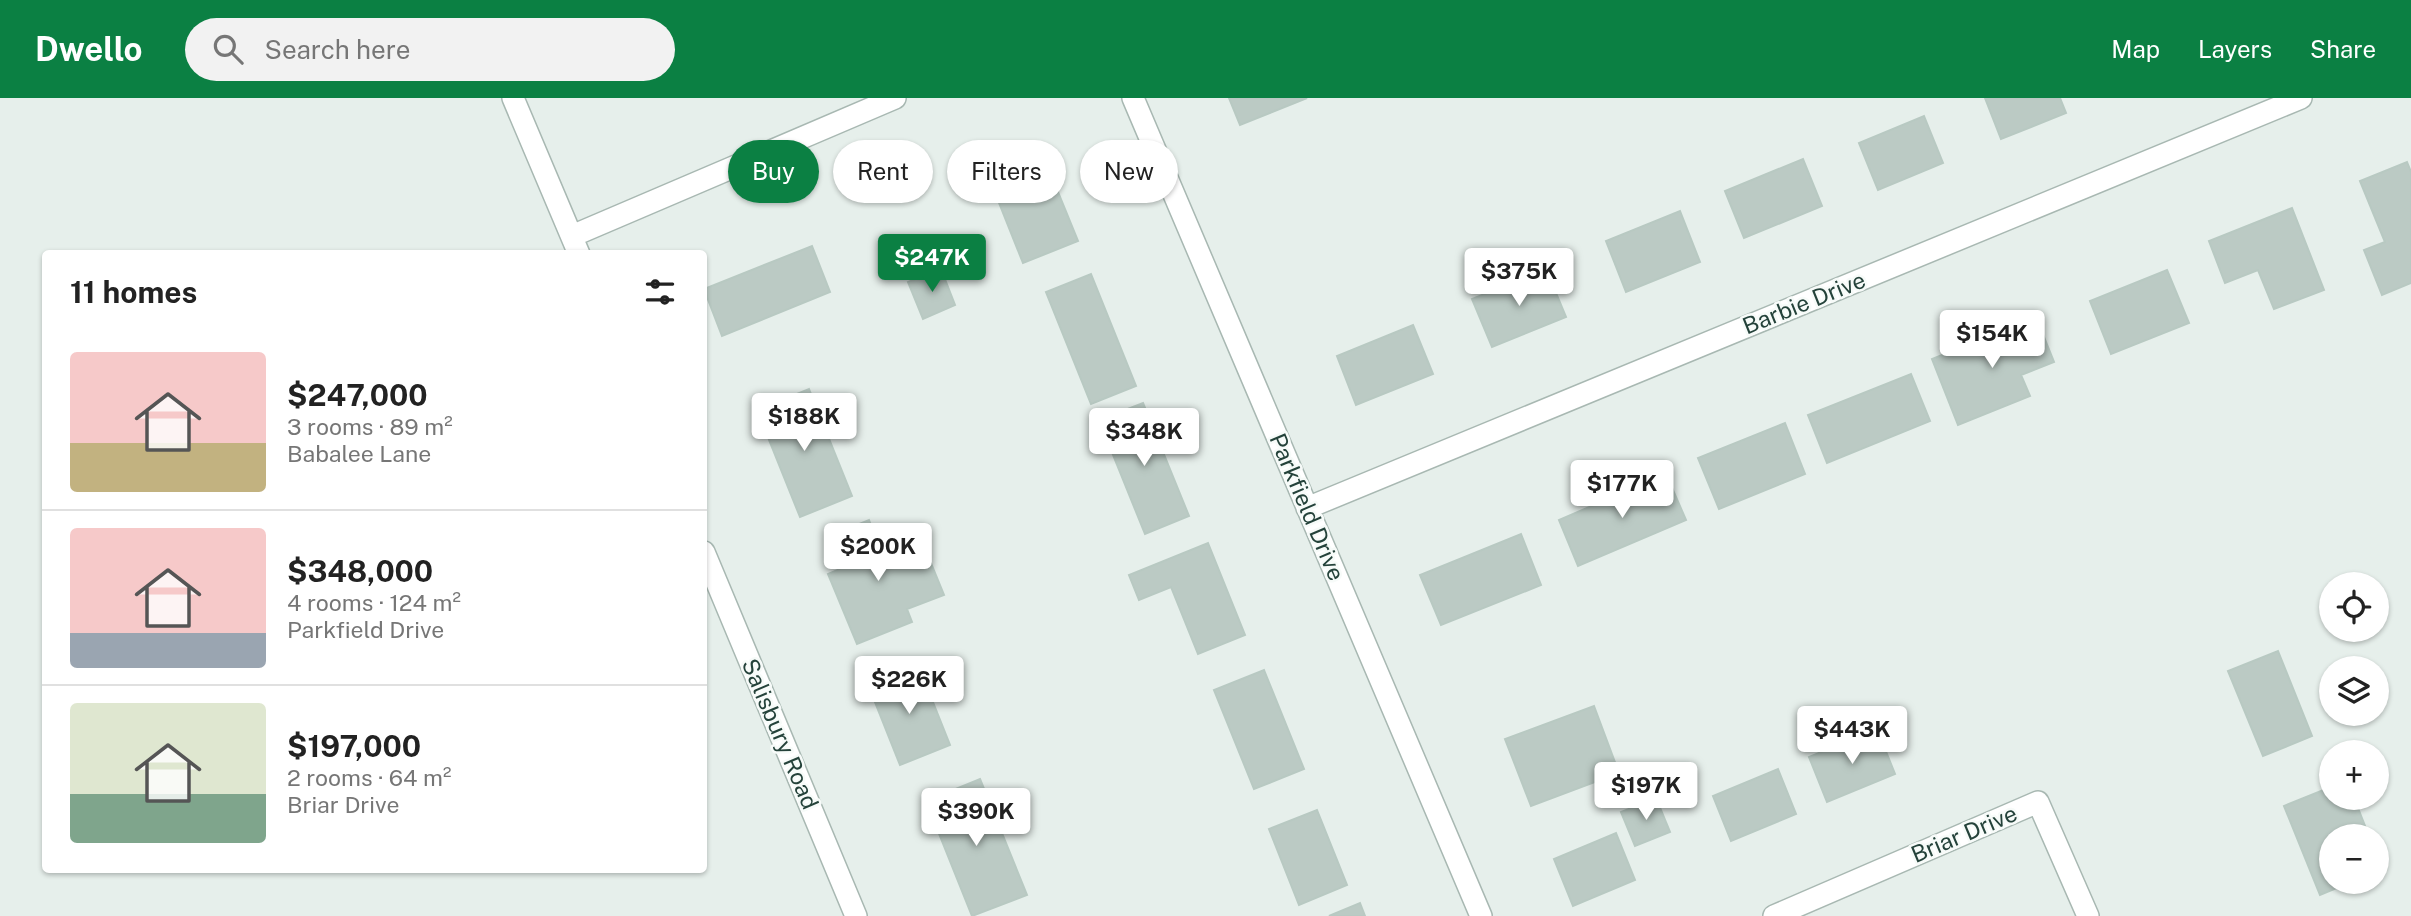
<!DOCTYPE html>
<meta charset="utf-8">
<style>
body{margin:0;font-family:"Public Sans",sans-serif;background:#f2f2f2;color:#222;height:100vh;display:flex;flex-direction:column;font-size:26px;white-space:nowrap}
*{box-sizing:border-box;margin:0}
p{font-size:23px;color:#767676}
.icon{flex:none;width:38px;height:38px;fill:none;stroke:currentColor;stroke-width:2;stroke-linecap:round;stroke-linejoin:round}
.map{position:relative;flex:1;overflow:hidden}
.drawer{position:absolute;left:42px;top:152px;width:665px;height:623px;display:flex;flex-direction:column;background:#fff;border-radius:7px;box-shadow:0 2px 5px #0004}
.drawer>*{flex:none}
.banner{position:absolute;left:728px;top:42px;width:665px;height:63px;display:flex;gap:14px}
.controls{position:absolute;left:2319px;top:474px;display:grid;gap:14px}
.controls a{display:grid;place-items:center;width:70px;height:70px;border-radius:50%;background:#fff;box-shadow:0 2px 5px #0004;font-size:35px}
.price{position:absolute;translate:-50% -60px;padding:0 16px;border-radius:7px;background:#fff;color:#222;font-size:23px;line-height:46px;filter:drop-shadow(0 2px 4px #0008)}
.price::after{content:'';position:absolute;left:50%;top:42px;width:21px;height:16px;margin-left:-10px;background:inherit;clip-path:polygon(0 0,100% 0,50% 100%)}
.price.current{background:#0b8043;color:#fff}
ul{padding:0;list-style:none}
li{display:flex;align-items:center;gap:21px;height:175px;padding:0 28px}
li+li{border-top:2px solid #e0e0e0}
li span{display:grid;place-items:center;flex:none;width:196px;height:140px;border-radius:7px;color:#555}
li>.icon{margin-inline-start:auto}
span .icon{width:84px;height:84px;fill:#fffc;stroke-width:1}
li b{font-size:30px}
h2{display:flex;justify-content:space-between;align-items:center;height:84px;padding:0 28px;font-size:30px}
.tag{padding:0 24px;border-radius:32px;background:#fff;box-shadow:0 2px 5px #0004;font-size:24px;line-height:63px}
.tag.current{background:#0b8043;color:#fff}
header{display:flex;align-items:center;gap:42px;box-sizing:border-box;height:98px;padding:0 35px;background:#0b8043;color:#fff}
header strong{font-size:33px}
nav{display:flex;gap:38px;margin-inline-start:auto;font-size:24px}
.search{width:490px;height:63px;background:#f2f2f2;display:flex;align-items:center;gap:18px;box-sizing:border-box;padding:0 24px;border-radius:38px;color:#767676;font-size:26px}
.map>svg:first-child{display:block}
</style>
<header>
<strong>Dwello</strong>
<div class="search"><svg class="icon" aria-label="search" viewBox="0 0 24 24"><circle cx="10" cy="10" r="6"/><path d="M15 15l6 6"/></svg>Search here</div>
<nav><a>Map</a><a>Layers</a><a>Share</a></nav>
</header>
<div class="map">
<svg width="2411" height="818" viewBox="0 0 2411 818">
<rect width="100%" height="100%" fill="#e6efeb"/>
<!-- building -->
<path fill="#bbcac4" stroke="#b8c9c2" stroke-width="2" d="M1229,0H1307L1240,27Z
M1985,0H2060L2066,15L2001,41Z
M1924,18L1943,65L1878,92L1859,45Z
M1040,50L1078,143L1023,165L986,72Z
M1803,61L1822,108L1744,140L1725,93Z
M2407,64L2411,74V185L2382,197L2364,152L2385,144L2360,83Z
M2292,110L2324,192L2274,211L2258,172L2225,185L2209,143Z
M1680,113L1700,164L1626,194L1606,143Z
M812,148L830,194L722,238L704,191Z
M941,171L955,207L923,221L908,184Z
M1546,171L1566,219L1492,249L1472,201Z
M2167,172L2189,225L2111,256L2090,203Z
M1091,176L1136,288L1091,306L1046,194Z
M2036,219L2054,264L2021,277L2030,298L1958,327L1932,261Z
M1413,227L1433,276L1356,307L1337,258Z
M1911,276L1930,323L1827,365L1808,317Z
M809,291L852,398L800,419L757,312Z
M1143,305L1189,418L1145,436L1099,322Z
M1785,325L1805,376L1719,411L1698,360Z
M1666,376L1686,422L1578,468L1559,422Z
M869,422L887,468L926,453L944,497L907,511L912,524L857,546L828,476L840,471L827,439Z
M1521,436L1541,487L1441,527L1420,477Z
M1208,445L1245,537L1198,556L1171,489L1139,502L1129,477Z
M2278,553L2312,638L2263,658L2228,573Z
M919,569L950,647L900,667L869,589Z
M1264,572L1304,671L1254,691L1214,592Z
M1594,608L1619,675L1531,708L1505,641Z
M1877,631L1895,676L1827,704L1809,659Z
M1778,671L1796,716L1731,743L1713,698Z
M980,681L1027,797L972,818L926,703Z
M2331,689V700H2354L2367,733L2355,738H2331V784H2351L2320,797L2284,708Z
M1656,700L1670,734L1635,748L1621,714Z
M1317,712L1347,787L1299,807L1269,731Z
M1616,735L1635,782L1573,808L1554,761Z
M1360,805L1365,818H1329Z"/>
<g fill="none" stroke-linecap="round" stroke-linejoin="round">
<!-- street casing -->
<g stroke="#a8b8b2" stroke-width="24">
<path id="street" d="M513,0L579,156
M1133,0L1481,818
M572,138L895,0
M1307,410L2301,0
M704,454L856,818
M1774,818L2038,704L2088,818"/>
</g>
<!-- street -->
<use href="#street" stroke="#fff" stroke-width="21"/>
</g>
<g text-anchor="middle" stroke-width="5" stroke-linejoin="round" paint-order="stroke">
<!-- street labels -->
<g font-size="23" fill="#24423a" stroke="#f7fbf9">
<text transform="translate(1804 205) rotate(-22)" y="8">Barbie Drive</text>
<text transform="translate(1307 409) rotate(67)" y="8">Parkfield Drive</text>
<text transform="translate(780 636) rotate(67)" y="8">Salisbury Road</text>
<text transform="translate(1964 736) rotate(-23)" y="8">Briar Drive</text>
</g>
</g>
</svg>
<div class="controls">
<a><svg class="icon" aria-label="locate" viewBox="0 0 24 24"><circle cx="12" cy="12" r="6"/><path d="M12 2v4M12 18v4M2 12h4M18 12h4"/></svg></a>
<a><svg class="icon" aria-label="layers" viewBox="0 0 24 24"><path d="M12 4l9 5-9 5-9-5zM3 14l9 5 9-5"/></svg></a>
<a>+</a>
<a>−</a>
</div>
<b class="price current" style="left:932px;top:196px">$247K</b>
<b class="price" style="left:1519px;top:210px">$375K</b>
<b class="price" style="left:1992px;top:272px">$154K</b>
<b class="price" style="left:804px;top:355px">$188K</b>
<b class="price" style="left:1144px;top:370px">$348K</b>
<b class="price" style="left:1622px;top:422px">$177K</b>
<b class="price" style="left:878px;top:485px">$200K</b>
<b class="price" style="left:909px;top:618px">$226K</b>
<b class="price" style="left:1852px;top:668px">$443K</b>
<b class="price" style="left:1646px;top:724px">$197K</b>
<b class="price" style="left:976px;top:750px">$390K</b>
<div class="banner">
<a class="tag current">Buy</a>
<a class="tag">Rent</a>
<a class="tag">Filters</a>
<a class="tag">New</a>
</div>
<section class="drawer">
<h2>11 homes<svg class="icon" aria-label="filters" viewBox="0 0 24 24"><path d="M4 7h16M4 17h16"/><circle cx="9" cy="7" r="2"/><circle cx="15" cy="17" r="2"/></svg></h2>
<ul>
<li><span style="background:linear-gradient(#f6c9c9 65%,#c2b280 0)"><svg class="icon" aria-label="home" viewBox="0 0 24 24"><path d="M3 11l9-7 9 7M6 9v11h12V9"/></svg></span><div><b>$247,000</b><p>3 rooms · 89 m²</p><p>Babalee Lane</p></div></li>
<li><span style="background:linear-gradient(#f6c9c9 75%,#9aa5b1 0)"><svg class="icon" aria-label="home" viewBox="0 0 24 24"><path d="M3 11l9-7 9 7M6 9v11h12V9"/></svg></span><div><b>$348,000</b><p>4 rooms · 124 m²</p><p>Parkfield Drive</p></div></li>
<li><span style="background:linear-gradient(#dfe7d0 65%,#7fa58c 0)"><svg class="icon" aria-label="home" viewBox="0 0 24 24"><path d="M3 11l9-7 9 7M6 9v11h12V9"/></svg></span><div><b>$197,000</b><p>2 rooms · 64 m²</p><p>Briar Drive</p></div></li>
</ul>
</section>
</div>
